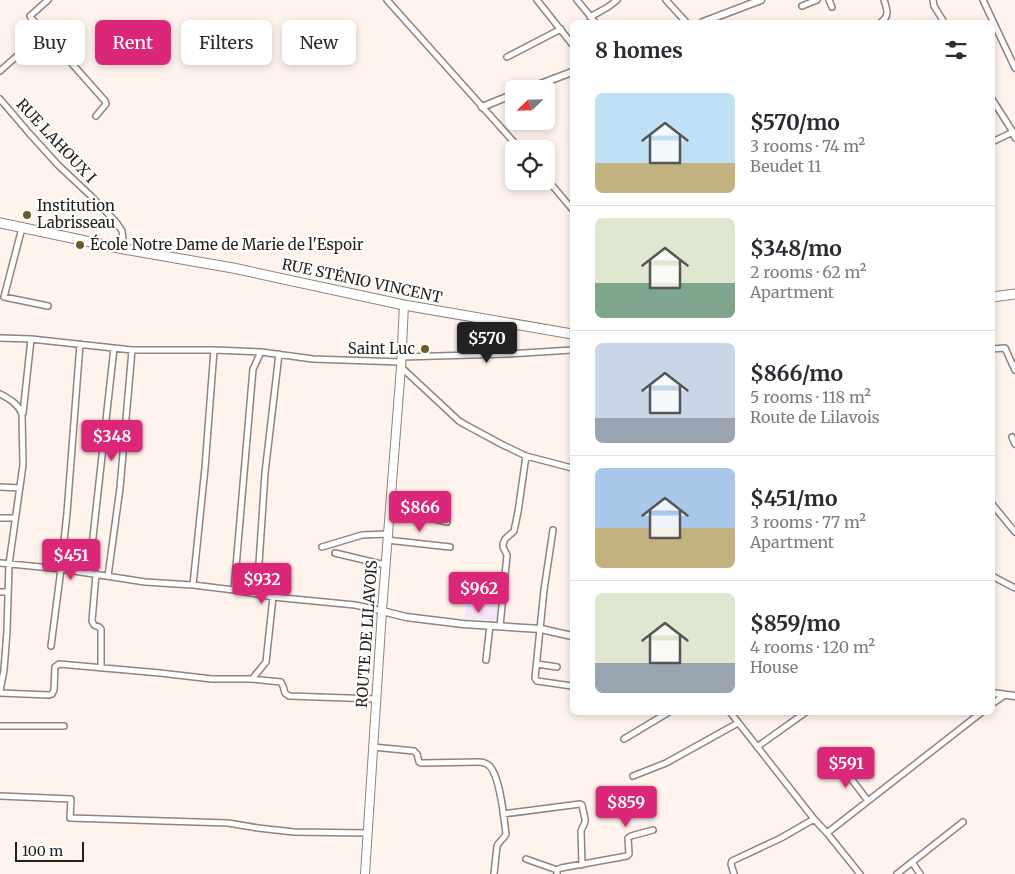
<!DOCTYPE html>
<meta charset="utf-8">
<style>
body{margin:0;font-family:Merriweather,serif;background:#f7f7f7;color:#2b2b33;height:100vh;display:flex;flex-direction:column;font-size:19px;white-space:nowrap}
*{box-sizing:border-box;margin:0}
p{font-size:16px;color:#7c7c81}
.icon{flex:none;width:28px;height:28px;fill:none;stroke:currentColor;stroke-width:2;stroke-linecap:round;stroke-linejoin:round}
.map{position:relative;flex:1;overflow:hidden}
.side{position:absolute;left:570px;top:20px;width:425px;height:695px;display:flex;flex-direction:column;background:#fff;border-radius:8px;box-shadow:0 2px 8px #0003}
.side>*{flex:none}
.guide{position:absolute;left:15px;top:20px;width:475px;height:45px;display:flex;gap:10px}
.needle{width:32px;rotate:247deg}
.controls{position:absolute;left:505px;top:80px;display:grid;gap:10px}
.controls a{display:grid;place-items:center;width:50px;height:50px;border-radius:8px;background:#fff;box-shadow:0 2px 8px #0003;font-size:25px}
.scale{position:absolute;left:15px;bottom:12px;width:69px;box-sizing:border-box;padding-left:5px;border:2px solid #26211e;border-top:0;font-size:14px;line-height:18px;white-space:nowrap;color:#26211e;-webkit-text-stroke:4px #fff;paint-order:stroke}
.price{position:absolute;translate:-50% -42px;padding:0 11px;border-radius:5px;background:#db2777;color:#fff;font-size:16px;line-height:32px;filter:drop-shadow(0 1px 2px #0008)}
.price::after{content:'';position:absolute;left:50%;top:30px;width:15px;height:11px;margin-left:-8px;background:inherit;clip-path:polygon(0 0,100% 0,50% 100%)}
.price.selected{background:#222;color:#fff}
ul{padding:0;list-style:none}
li{display:flex;align-items:center;gap:15px;height:125px;padding:0 25px}
li+li{border-top:1px solid #e1e1e2}
li span{display:grid;place-items:center;flex:none;width:140px;height:100px;border-radius:8px;color:#555}
li>.icon{margin-inline-start:auto}
span .icon{width:60px;height:60px;fill:#fffc;stroke-width:1}
li b{font-size:21px}
h2{display:flex;justify-content:space-between;align-items:center;height:60px;padding:0 25px;font-size:21px}
.tag{padding:0 18px;border-radius:8px;background:#fff;box-shadow:0 2px 8px #0003;font-size:18px;line-height:45px}
.tag.selected{background:#db2777;color:#fff}
.map>svg:first-child{display:block}
</style>
<div class="map">
<svg width="1015" height="874" viewBox="0 0 1015 874">
<rect width="100%" height="100%" fill="#fff3ed"/>
<!-- industrial -->
<path fill="#f7e5f7" d="M469,588L500,595L498,621L464,618Z"/>
<g fill="none" stroke-linecap="round" stroke-linejoin="round">
<!-- minor casing -->
<g stroke="#91847d" stroke-width="8">
<path id="minor" d="M387,0L520,149
M537,0L572,44
M577,0L595,22
M666,0L686,22
M829,0L832,7
M933,0L934,6L944,22
M983,0L1015,68
M802,6L817,0
M590,17L608,7L617,0
M881,22C890,16 887,9 884,0
M44,32L105,101L106,104L96,116
M507,57L561,29
M0,71L44,32L32,19L30,16L48,0
M0,99L29,133L58,165L91,196L116,222L122,231L124,249
M992,99L1013,132L1015,138
M992,142L1013,132
M546,178L572,209
M22,228L4,297L48,306
M0,338L31,339L132,350H214L261,352L313,359L401,362
M992,349L1005,348L1015,370
M401,357L507,354L572,350
M401,367L459,421L464,424L501,444L526,456L572,468
M0,394C10,399 18,404 22,414L23,465L9,564L7,631L4,670L0,691
M23,413L31,339
M1012,437L1015,444
M0,487L20,488
M992,504L1015,532
M390,509L447,522
M0,518H15
M553,530L544,590L535,678L537,681L572,686
M387,540L450,547
M322,547L362,535L388,534
M335,553L385,565
M0,563L61,569L145,582L193,585L234,590L273,597L355,605L382,611
M89,573L114,348
M96,574L92,621L94,625L99,627L101,629V668
M108,576L120,488L132,350
M992,576L1015,588
M193,585L205,468L214,350
M234,590L253,369L261,352
M0,592H8
M257,594L265,473L279,354
M500,626L507,555L503,547V544L505,539L514,531L518,512L526,456
M51,646L61,569L67,513L80,344
M486,660L490,625
M537,664L557,667
M252,679L266,662L273,597
M0,693L49,695L52,694L54,690L55,667L59,664L160,673L212,679H252L281,682L283,686L285,693L289,696L376,699
M992,704L1005,695
M730,712L814,819L827,833L860,874
M0,726H64
M624,739L669,712
M373,747L414,751L417,754L419,762L421,763L479,762C481,762 485,763 487,764C500,771 504,819 506,834C504,839 499,841 497,846L494,874
M757,747L806,712
M840,764L868,801
M633,776L666,763L738,723
M0,796L71,799L70,818L228,823L258,828L294,832L367,833
M503,814L580,804L582,805L585,819V822L581,831L582,865
M827,833L982,712
M526,859L557,870
M912,862L920,874
M557,874V870L561,868L627,856L629,854L628,838L631,836L653,830
M734,874L731,864L732,861L781,838L814,819
M897,874L963,822"/>
</g>
<!-- tertiary casing -->
<g stroke="#91847d" stroke-width="9">
<path id="tertiary" d="M703,22L761,0
M527,89L572,72
M482,107L514,94
M382,611L406,617L463,624L541,629L572,636
M992,693L1015,696"/>
</g>
<!-- secondary casing -->
<g stroke="#91847d" stroke-width="10">
<path id="secondary" d="M365,874L382,611L401,367L404,305"/>
</g>
<!-- primary casing -->
<g stroke="#91847d" stroke-width="11">
<path id="primary" d="M0,223L124,249L233,268L404,305L572,334
M992,297L1015,294"/>
</g>
<!-- minor -->
<use href="#minor" stroke="#fff" stroke-width="5"/>
<!-- tertiary -->
<use href="#tertiary" stroke="#fff" stroke-width="6"/>
<!-- secondary -->
<use href="#secondary" stroke="#fff" stroke-width="8"/>
<!-- primary -->
<use href="#primary" stroke="#fff" stroke-width="9"/>
</g>
<!-- markers -->
<g fill="#695c29" stroke="#fff" stroke-width="2">
<circle cx="27" cy="215" r="5"/>
<circle cx="80" cy="245" r="5"/>
<circle cx="425" cy="349" r="5"/>
</g>
<g text-anchor="middle" stroke-width="4" stroke-linejoin="round" paint-order="stroke">
<!-- street labels -->
<g font-size="15" fill="#26211e" stroke="#fff">
<text transform="translate(56 141) rotate(47)" y="5">RUE LAHOUX I</text>
<text transform="translate(362 281) rotate(12)" y="5">RUE STÉNIO VINCENT</text>
<text transform="translate(367 634) rotate(-86)" y="5">ROUTE DE LILAVOIS</text>
</g>
<!-- poi labels -->
<g font-size="15" fill="#26211e" stroke="#fff" text-anchor="start">
<text x="37" y="211">Institution<tspan x="37" dy="17">Labrisseau</tspan></text>
<text x="90" y="250">École Notre Dame de Marie de l'Espoir</text>
<text x="415" y="354" text-anchor="end">Saint Luc</text>
</g>
</g>
</svg>
<div class="controls">
<a><svg class="needle" viewBox="-14 -14 28 28"><path d="M0-13l5 13h-10z" fill="#e53935"/><path d="M0 13l5-13h-10z" fill="#7c7c81"/></svg></a>
<a><svg class="icon" aria-label="locate" viewBox="0 0 24 24"><circle cx="12" cy="12" r="6"/><path d="M12 2v4M12 18v4M2 12h4M18 12h4"/></svg></a>
</div>
<div class="scale">100 m</div>
<b class="price selected" style="left:487px;top:364px">$570</b>
<b class="price" style="left:112px;top:462px">$348</b>
<b class="price" style="left:420px;top:533px">$866</b>
<b class="price" style="left:71px;top:581px">$451</b>
<b class="price" style="left:262px;top:605px">$932</b>
<b class="price" style="left:479px;top:614px">$962</b>
<b class="price" style="left:846px;top:789px">$591</b>
<b class="price" style="left:626px;top:828px">$859</b>
<div class="guide">
<a class="tag">Buy</a>
<a class="tag selected">Rent</a>
<a class="tag">Filters</a>
<a class="tag">New</a>
</div>
<section class="side">
<h2>8 homes<svg class="icon" aria-label="filters" viewBox="0 0 24 24"><path d="M4 7h16M4 17h16"/><circle cx="9" cy="7" r="2"/><circle cx="15" cy="17" r="2"/></svg></h2>
<ul>
<li><span style="background:linear-gradient(#bfe0f5 70%,#c2b280 0)"><svg class="icon" aria-label="home" viewBox="0 0 24 24"><path d="M3 11l9-7 9 7M6 9v11h12V9"/></svg></span><div><b>$570/mo</b><p>3 rooms · 74 m²</p><p>Beudet 11</p></div></li>
<li><span style="background:linear-gradient(#dfe7d0 65%,#7fa58c 0)"><svg class="icon" aria-label="home" viewBox="0 0 24 24"><path d="M3 11l9-7 9 7M6 9v11h12V9"/></svg></span><div><b>$348/mo</b><p>2 rooms · 62 m²</p><p>Apartment</p></div></li>
<li><span style="background:linear-gradient(#c9d6e8 75%,#9aa5b1 0)"><svg class="icon" aria-label="home" viewBox="0 0 24 24"><path d="M3 11l9-7 9 7M6 9v11h12V9"/></svg></span><div><b>$866/mo</b><p>5 rooms · 118 m²</p><p>Route de Lilavois</p></div></li>
<li><span style="background:linear-gradient(#a9c7e8 60%,#c2b280 0)"><svg class="icon" aria-label="home" viewBox="0 0 24 24"><path d="M3 11l9-7 9 7M6 9v11h12V9"/></svg></span><div><b>$451/mo</b><p>3 rooms · 77 m²</p><p>Apartment</p></div></li>
<li><span style="background:linear-gradient(#dfe7d0 70%,#9aa5b1 0)"><svg class="icon" aria-label="home" viewBox="0 0 24 24"><path d="M3 11l9-7 9 7M6 9v11h12V9"/></svg></span><div><b>$859/mo</b><p>4 rooms · 120 m²</p><p>House</p></div></li>
</ul>
</section>
</div>
